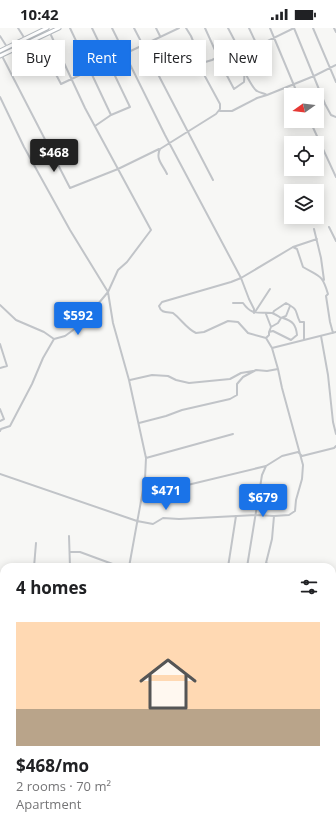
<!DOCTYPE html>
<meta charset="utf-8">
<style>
body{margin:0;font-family:"Open Sans",sans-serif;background:#f2f2f2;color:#202124;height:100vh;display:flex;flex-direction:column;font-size:15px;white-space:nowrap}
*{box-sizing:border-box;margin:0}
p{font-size:13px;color:#757577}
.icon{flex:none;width:22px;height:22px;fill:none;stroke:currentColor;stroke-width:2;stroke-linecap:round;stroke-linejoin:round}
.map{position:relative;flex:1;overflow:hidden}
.sheet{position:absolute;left:0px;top:535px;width:336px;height:268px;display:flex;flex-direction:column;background:#fff;border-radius:12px 12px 0 0;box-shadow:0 2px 10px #0003}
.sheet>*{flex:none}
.top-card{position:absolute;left:12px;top:12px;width:312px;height:36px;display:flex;gap:8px}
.needle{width:26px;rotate:256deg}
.controls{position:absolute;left:284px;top:60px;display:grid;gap:8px}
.controls a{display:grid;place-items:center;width:40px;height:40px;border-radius:0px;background:#fff;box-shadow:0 2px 10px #0003;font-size:20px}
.price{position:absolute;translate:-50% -34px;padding:0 9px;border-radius:4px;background:#1a73e8;color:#fff;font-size:13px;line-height:26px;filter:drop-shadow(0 1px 2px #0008)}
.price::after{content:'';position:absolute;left:50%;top:24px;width:12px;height:9px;margin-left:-6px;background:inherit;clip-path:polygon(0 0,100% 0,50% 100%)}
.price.current{background:#222;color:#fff}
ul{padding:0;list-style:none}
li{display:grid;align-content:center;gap:8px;height:212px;padding:0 16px}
li span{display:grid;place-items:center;height:124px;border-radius:0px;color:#555}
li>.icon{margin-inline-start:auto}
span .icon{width:72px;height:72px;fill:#fffc;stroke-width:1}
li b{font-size:17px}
h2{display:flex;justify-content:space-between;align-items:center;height:48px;padding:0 16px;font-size:17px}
.tag{padding:0 14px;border-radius:0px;background:#fff;box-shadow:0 2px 10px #0003;font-size:14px;line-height:36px}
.tag.current{background:#1a73e8;color:#fff}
.status{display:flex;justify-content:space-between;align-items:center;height:28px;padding:0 20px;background:#fff;direction:ltr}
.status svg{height:11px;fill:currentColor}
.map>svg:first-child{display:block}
</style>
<div class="status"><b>10:42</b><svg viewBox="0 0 49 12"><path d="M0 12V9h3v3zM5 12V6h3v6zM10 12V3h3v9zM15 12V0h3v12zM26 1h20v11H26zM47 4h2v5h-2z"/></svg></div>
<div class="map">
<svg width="336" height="803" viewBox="0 0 336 803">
<rect width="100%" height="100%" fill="#f7f7f5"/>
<!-- green -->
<path fill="#d7dcd4" d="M0,611L4,613V734L0,733Z"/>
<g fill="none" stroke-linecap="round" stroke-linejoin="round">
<!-- secondary casing -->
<g stroke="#b3b8bd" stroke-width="5">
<path id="secondary" d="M0,23L47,0
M0,28L59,0"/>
</g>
<!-- street -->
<path stroke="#c1c4c8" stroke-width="2" d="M18,0L25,11
M70,0L111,87L95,98
M92,0L130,79L111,87
M112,0L165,107L241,250L249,271L254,281V285
M134,0L213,152
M156,0L160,8
M186,0L191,8L202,35
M205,0L224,42L234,61L244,54C246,31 238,19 228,0
M249,0L263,30
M270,0L298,67
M294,0L325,76L331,87L336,89
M313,0L336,54
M334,0L336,4
M0,8L7,19
M40,16L61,56L179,0
M2,28L70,160L118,141L159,121
M245,45C248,50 253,61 257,63C260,65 264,65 267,67L314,48L336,37
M0,69L24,119L70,202L108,264L113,295L129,352L146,430L145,451L129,539
M220,83H232L257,70L267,67
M310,93L336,149
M167,146C163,137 155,131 160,121L216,86L220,81V76L201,41L202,35L212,32L218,29H227L241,26L294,0
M329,199L336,213
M314,201L321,230L324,252
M293,219L317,211
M233,275H243C252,288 259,284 272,285C275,286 278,288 281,290
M0,277L16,292L44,304L54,311
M255,284L270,261
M273,285L274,283L286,275C300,283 294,282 300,294H304V312
M266,286L271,299
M283,290C293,293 296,297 297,307L291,312L273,303L269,304L271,299L278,295L281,290L286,288L290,278
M321,308L328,347L333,394L336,406
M266,310L269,307V304
M0,316L7,338L0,340
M272,320L266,310L248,305L238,294L228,293L204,304L196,305C187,301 181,291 173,285C166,284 161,285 159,278L162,274L231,254L241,250L293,219L297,221L303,239C320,249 322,246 328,266L326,268L330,294L333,305
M130,352L152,347L168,348L176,352L189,355L230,351L241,345L253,343
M0,381L4,391L0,393
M139,395L166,388L182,382L230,371L237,367V356L243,349L256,342L267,343L278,341L272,320L336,304
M0,403L1,401L10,398L32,356L43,330L54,311L65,308L76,300L88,288L108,264L118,242L127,234L151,202L85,80L50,5
M146,430L233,406
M0,446L137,493L153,496L163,490L179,491L256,487L274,488L289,487L295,483L296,472L302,451L303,437L282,360L278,341
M143,465L175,460L266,438L282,428L298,424L302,428L334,420L336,418
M69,508L70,539
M70,524H80L118,538
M266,535L274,539
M34,539L36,515
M228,539L236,488
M247,539L262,447L266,438
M265,539L272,511L274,488
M0,549L4,551
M332,563L336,565
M0,603L4,605
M332,616L336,618
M332,670L336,671
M332,725L336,726
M0,727L4,706
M332,792L336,793
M46,803L47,799
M202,803V799"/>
<!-- secondary -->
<use href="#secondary" stroke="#fff" stroke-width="3"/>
</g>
</svg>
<div class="controls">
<a><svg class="needle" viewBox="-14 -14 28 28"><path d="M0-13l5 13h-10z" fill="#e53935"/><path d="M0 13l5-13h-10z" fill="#757577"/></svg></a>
<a><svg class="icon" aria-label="locate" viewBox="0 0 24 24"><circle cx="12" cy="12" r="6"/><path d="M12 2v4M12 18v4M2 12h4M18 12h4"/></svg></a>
<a><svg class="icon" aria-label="layers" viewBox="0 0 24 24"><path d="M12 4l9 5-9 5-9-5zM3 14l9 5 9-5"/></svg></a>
</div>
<b class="price current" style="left:54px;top:145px">$468</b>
<b class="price" style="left:78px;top:308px">$592</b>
<b class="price" style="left:166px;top:483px">$471</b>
<b class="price" style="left:263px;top:490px">$679</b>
<div class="top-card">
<a class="tag">Buy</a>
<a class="tag current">Rent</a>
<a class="tag">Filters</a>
<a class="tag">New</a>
</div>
<section class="sheet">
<h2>4 homes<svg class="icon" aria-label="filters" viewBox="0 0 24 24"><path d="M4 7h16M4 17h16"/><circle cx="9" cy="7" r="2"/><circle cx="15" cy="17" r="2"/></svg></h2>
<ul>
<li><span style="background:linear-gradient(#ffd9b3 70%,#b9a48a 0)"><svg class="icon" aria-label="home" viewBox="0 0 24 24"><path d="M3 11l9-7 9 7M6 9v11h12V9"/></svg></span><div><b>$468/mo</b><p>2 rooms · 70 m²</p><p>Apartment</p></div></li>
</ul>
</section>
</div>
